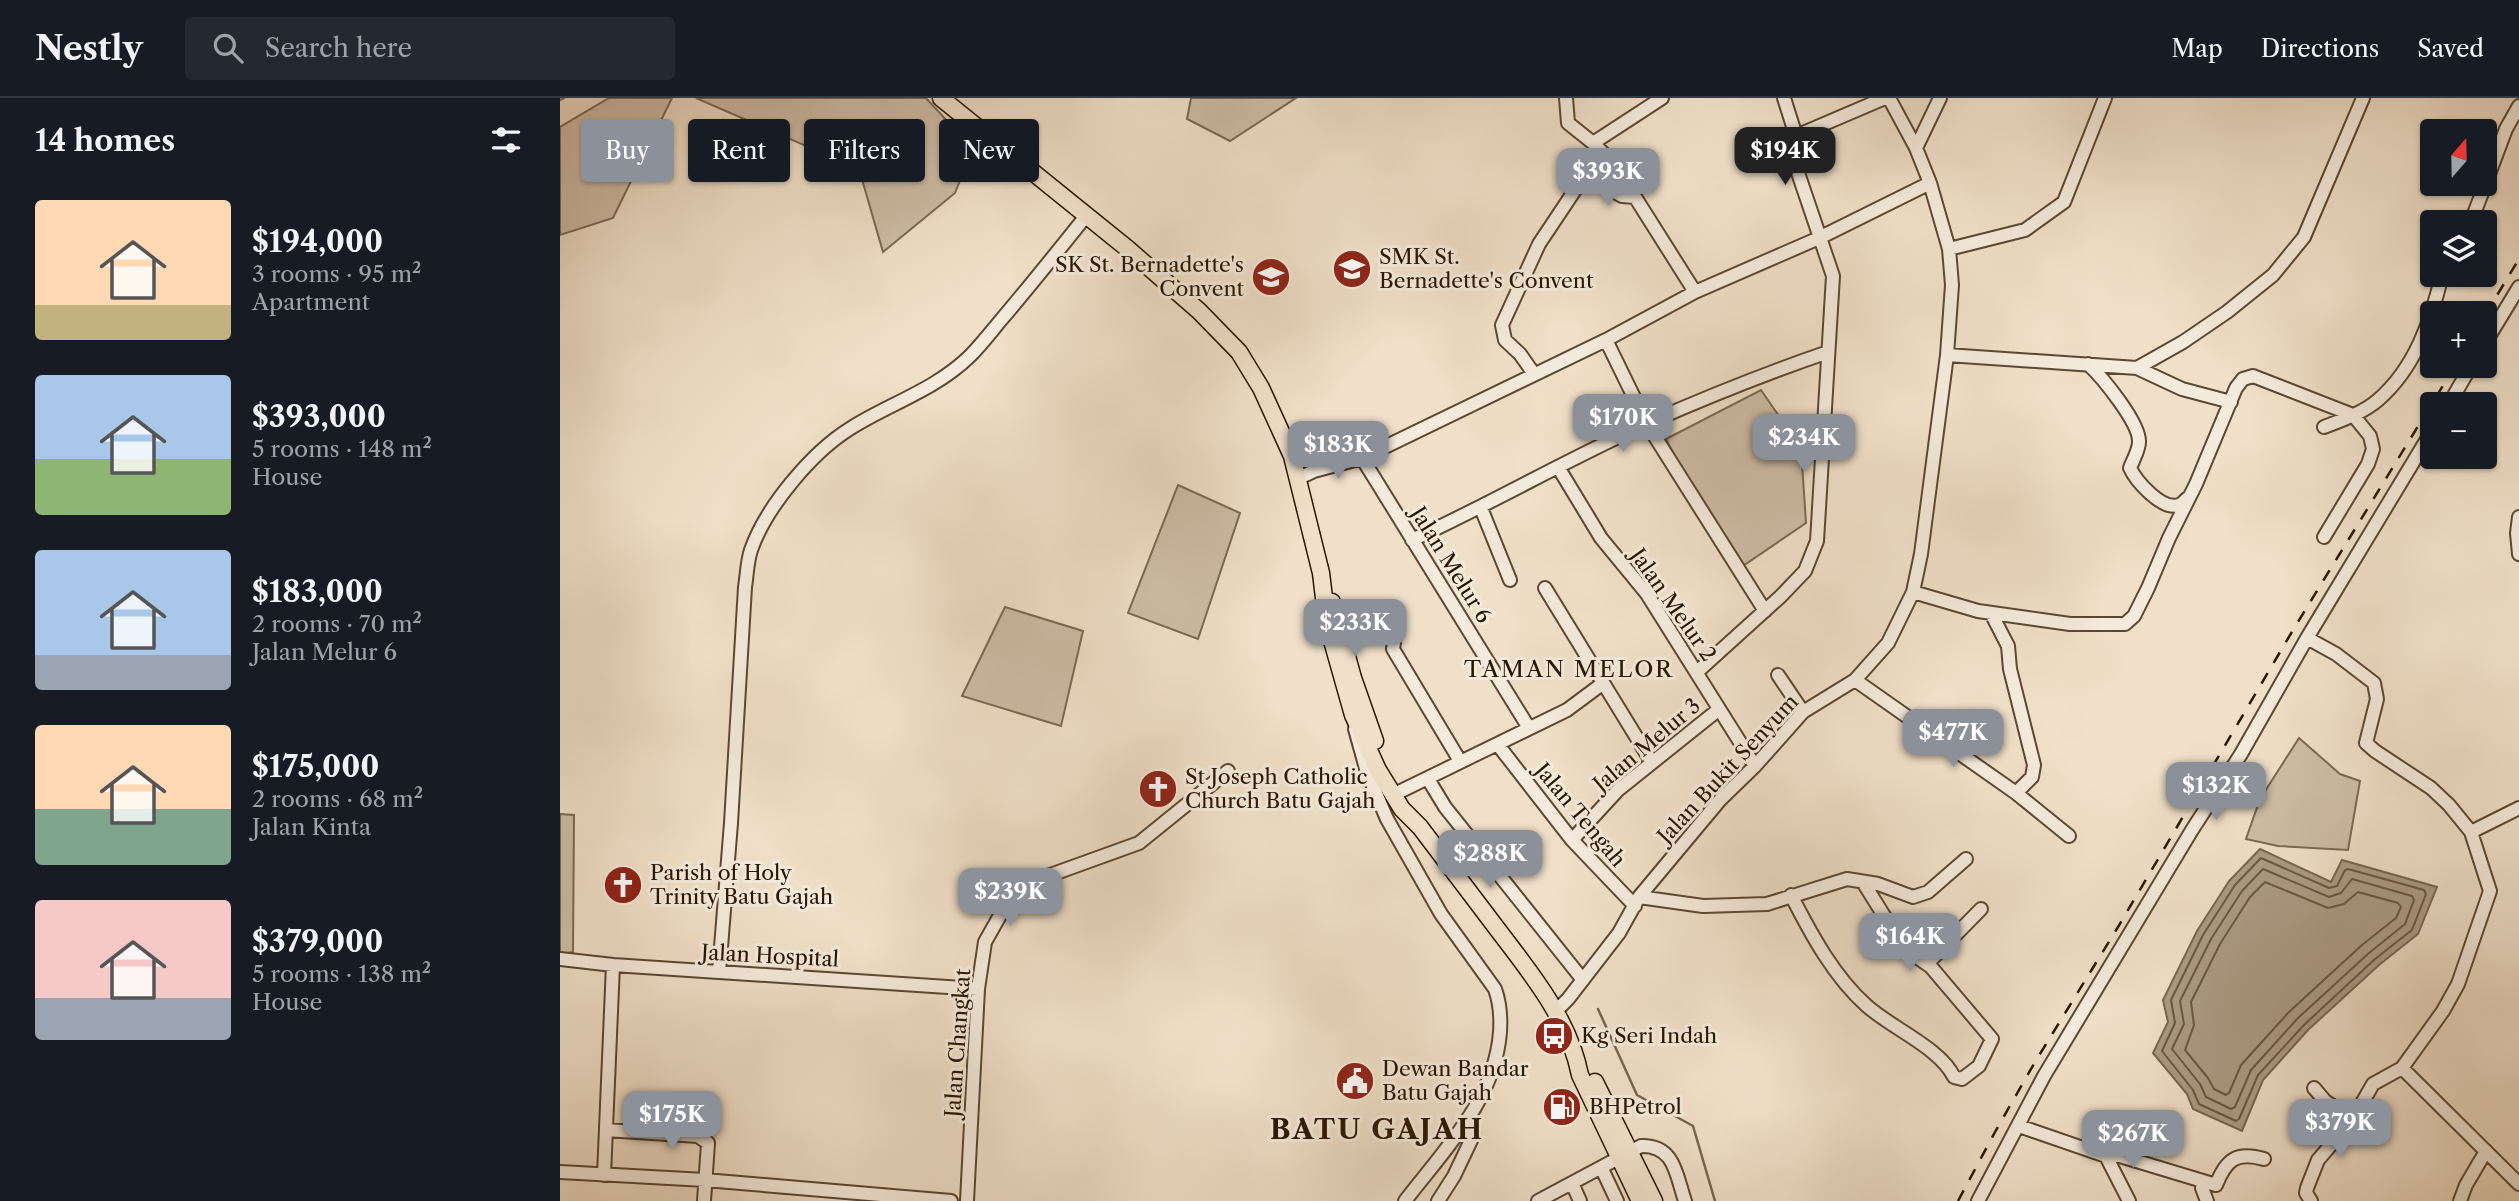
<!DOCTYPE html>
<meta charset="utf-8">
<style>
body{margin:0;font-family:"Libre Caslon Text",serif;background:#242831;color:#f1f3f6;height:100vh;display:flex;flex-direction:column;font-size:26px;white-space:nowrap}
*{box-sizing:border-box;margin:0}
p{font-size:23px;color:#9ea1a6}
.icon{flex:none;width:38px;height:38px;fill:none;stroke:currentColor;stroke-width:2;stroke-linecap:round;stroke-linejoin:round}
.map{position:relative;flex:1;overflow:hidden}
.panel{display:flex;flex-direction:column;background:#171b24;width:560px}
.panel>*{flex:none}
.hud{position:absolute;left:21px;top:21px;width:665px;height:63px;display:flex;gap:14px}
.needle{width:46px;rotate:20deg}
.tools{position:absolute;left:1860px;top:21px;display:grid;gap:14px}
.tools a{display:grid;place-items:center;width:77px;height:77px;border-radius:7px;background:#171b24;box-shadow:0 2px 5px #0004;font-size:35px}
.price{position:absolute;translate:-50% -60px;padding:0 16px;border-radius:14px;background:#8c9099;color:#fff;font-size:23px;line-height:46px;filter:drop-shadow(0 2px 4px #0008)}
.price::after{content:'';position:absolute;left:50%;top:42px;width:21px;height:16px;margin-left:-10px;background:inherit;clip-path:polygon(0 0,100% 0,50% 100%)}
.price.active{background:#222;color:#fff}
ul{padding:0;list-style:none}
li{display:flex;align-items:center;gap:21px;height:175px;padding:0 35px}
li span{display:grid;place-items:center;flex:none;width:196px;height:140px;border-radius:7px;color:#555}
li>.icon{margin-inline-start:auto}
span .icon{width:84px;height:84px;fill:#fffc;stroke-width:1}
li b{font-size:30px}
h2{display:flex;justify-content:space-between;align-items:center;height:84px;padding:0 35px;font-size:30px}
.chip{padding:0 24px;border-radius:7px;background:#171b24;box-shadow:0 2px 5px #0004;font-size:24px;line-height:63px}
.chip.active{background:#8c9099;color:#fff}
header{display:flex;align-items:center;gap:42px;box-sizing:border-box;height:98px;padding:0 35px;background:#171b24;border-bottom:2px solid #363941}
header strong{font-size:33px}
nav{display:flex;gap:38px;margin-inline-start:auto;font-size:24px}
.search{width:490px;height:63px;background:#242831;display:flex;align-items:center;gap:18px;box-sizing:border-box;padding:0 24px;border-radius:7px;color:#9ea1a6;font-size:26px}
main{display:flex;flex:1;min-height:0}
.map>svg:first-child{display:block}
</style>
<header>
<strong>Nestly</strong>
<div class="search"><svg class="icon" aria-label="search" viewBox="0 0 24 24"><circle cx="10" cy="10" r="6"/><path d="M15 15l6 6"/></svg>Search here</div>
<nav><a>Map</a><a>Directions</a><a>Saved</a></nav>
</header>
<main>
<section class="panel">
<h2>14 homes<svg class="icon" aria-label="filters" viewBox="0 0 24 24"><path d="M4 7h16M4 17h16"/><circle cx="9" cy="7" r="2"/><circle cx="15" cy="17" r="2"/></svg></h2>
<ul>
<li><span style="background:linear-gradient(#ffd9b3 75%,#c2b280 0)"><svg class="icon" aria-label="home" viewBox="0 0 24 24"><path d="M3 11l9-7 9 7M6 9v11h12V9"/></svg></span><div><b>$194,000</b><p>3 rooms · 95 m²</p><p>Apartment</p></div></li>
<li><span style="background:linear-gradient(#a9c7e8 60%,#8fb573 0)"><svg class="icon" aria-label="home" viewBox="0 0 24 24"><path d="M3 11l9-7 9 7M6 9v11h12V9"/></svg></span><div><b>$393,000</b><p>5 rooms · 148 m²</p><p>House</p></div></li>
<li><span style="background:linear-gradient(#a9c7e8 75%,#9aa5b1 0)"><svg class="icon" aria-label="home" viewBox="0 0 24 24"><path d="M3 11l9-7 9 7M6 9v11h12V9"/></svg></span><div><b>$183,000</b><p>2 rooms · 70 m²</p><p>Jalan Melur 6</p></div></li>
<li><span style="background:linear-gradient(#ffd9b3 60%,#7fa58c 0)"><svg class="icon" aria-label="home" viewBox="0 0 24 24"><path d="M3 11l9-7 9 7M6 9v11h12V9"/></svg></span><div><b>$175,000</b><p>2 rooms · 68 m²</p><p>Jalan Kinta</p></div></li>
<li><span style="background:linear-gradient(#f6c9c9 70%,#9aa5b1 0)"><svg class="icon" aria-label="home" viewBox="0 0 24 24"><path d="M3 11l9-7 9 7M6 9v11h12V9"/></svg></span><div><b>$379,000</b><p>5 rooms · 138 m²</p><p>House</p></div></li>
</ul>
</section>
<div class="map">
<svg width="1959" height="1103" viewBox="0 0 1959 1103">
<rect width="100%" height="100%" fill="#f0e0c9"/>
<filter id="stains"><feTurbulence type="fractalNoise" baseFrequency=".00286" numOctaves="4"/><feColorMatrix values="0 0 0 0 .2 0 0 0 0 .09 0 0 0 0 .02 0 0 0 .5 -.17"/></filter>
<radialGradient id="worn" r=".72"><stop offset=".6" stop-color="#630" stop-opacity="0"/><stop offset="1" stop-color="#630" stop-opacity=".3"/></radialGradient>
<!-- green -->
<path fill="#cebda7" stroke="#7c6954" stroke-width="2" d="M49,0H112L53,120L0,137V29Z
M136,0H366L413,51L395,95L323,154L299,71Z
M631,0H736L670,43L627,21Z
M1201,292L1241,350L1246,425L1174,474L1106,341Z
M618,387L680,415L638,541L568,515Z
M445,509L523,533L501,628L402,598Z
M1739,640L1780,676L1800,683L1788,752L1718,748L1686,741L1700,701Z
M0,716L14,717L13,854L0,856Z"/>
<!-- water -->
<path fill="#ac9b85" stroke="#786550" stroke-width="2" d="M1700,751L1771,784L1782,762L1877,789L1858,836L1819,867L1748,932L1703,982L1682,1033L1633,1011L1627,996L1593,955L1608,924L1603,902L1637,833L1669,783Z"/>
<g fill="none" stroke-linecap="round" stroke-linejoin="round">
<!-- shore -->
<path stroke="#6a5842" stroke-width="2" d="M1701,760L1769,790L1777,788L1785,772L1788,771L1864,792L1866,796L1852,832L1815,861L1744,927L1698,977L1679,1021L1676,1023L1639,1006L1633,992L1602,953L1615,925L1611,902L1643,837L1675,787Z
M1703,771L1769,799L1781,795L1792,781L1852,798L1854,802L1845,826L1809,855L1738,920L1691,972L1675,1009L1671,1011L1646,999L1640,986L1612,951L1624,926L1620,903L1651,841L1682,793Z
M1705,784L1768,810L1784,806L1798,794L1838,805L1841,809L1836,820L1802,847L1729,914L1681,967L1669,995L1666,997L1654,991L1648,980L1625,952L1634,927L1631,904L1660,846L1690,799Z"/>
<!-- stream -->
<path stroke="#786550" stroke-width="2.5" d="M0,2L4,0
M1038,911L1077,997L1133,1028L1155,1103"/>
<!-- minor casing -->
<g stroke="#5b4832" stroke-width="16">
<path id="minor" d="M1006,0L1008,25L1033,45
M1102,0L1033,45L1043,55L1075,99L1135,194
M1236,38L1325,0
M1356,50L1380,0
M1027,79L1062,98L1075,99
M1911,124L1946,31L1959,8
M1389,151L1465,132L1504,104L1545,0
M1046,242L1087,326L1205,513
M1925,245L1959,189
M1387,257L1577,270L1623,244L1667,214L1713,177L1744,139L1803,0
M1528,266C1542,279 1580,325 1579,344C1579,352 1573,362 1570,370C1576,383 1602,413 1619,407C1622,406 1625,402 1628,400
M1577,270L1622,291L1671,304
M974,276L960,256L945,242L942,227L979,146L1017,89L1047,62
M1889,306L1911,268
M1764,329C1782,322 1803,315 1818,302C1855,270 1871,223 1882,177
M802,360L969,630
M998,369L1041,440L1087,496L1195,668
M739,380L754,373L802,360L1046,242L1135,194L1259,140L1370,85
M921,410L950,482
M1959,419L1957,435L1959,456
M852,442C932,405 1008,361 1088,325C1147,299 1207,275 1268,254
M985,490L1091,663
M1353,494L1418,513L1510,526H1565L1574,518L1588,490L1609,440L1636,386L1676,290L1683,281L1693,278L1793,317L1810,338L1813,351L1808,366L1764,439
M1431,515L1448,548L1450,571L1474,667L1472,679L1456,695
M1747,540L1776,556L1814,585L1817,601L1806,645L1815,653L1871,690L1889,707L1911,734L1930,793L1898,886L1883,913L1842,970
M834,544L833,551L900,663
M1137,574L1220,499L1245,473L1257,443L1273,178L1233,60L1232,45L1236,38L1224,0
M1218,577L1243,614
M1295,582L1456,695L1509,738
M795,631L807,674L827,721L881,816L935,891C940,905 941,919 940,934C935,1002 884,1052 845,1103
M938,647L1012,742L1075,808
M868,681L885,709L1023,882
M841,693L1007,612L1042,586
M1911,734L1959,710
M1012,742L1058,692L1158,612
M1231,797C1251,836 1274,879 1307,908C1333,931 1380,950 1394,979L1402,981L1419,968L1432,941L1371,869L1344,850L1303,784
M1079,799L1143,808L1207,806L1287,781L1318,786L1353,799L1368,794L1406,761
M0,861L53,867L418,891
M1367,866L1421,811
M159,874L171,725L185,489C187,477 187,464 191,452C206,409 252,354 291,330C331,305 375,292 410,258C421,247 431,234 441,222C470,188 498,153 526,118
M996,913L1008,901L1059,835L1079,799L1160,702L1195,668L1243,614L1295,582L1328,545L1353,494L1361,456L1387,257L1392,187L1389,151L1370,85L1356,50L1329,0
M1754,990L1765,1003L1793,1021L1813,986L1842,970L1959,1086
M1459,1028L1546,1058H1560L1656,1087C1666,1062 1676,1053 1704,1061
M46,1032L138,1038L148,1045L144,1103
M1546,1058L1569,1103
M1042,1071L1057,1103
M0,1074L145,1082L391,1103
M44,1077L53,867
M1645,1084L1642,1090L1647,1103
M1012,1085L1020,1103
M407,1103L418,891L425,844L452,796L460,788L579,745L668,673
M878,1103L894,1078L914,1036L911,1017
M978,1103L1081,1048C1115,1047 1116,1077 1125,1103
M1418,1103L1484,978L1632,732L1681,656L1747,540L1872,333
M1751,1103L1746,1095L1747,1090L1758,1062L1793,1021
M1900,1103L1906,1087L1926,1053"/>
</g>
<!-- major casing -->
<g stroke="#291500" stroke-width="19">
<path id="major" d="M381,0L568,151L639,213L679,254L701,290L732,358L761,475L767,525L793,617L818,672L842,711L860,729C885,762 910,795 935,828C969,873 1009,920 1020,977L1080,1103
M772,504L793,580L815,643
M1035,984L1094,1103"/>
</g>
<!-- minor -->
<use href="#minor" stroke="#f5ebdc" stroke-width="12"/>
<!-- major -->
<use href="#major" stroke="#f0e0c9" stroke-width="16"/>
<!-- rail -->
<path stroke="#291500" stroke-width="2.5" stroke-dasharray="12 12" stroke-linecap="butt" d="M1925,217L1959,161
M1398,1103L1435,1034L1475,964L1558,829L1733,532L1895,268"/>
</g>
<!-- icons -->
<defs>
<g id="school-disc" transform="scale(2.0125)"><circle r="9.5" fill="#8f2418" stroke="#f5ebdc"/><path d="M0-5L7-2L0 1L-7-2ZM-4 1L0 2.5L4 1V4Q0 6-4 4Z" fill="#fff"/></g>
<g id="church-disc" transform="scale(2.0125)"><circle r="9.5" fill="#8f2418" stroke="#f5ebdc"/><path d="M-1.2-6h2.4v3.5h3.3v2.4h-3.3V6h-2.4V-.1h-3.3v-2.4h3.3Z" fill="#fff"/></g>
<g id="bus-disc" transform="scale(2.0125)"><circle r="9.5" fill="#8f2418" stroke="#f5ebdc"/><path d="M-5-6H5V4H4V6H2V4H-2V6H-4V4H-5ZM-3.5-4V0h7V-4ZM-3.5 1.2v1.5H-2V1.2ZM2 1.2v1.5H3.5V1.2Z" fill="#fff"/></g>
<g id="civic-disc" transform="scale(2.0125)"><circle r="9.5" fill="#8f2418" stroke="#f5ebdc"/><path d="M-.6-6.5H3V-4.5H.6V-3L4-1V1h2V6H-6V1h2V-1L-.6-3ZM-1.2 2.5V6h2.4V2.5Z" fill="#fff"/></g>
<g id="fuel-disc" transform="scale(2.0125)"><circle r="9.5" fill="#8f2418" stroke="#f5ebdc"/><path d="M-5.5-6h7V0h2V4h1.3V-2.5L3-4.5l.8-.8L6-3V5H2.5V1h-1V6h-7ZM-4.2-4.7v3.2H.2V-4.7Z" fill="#fff"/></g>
</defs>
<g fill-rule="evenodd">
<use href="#school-disc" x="792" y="171"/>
<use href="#school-disc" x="711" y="179"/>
<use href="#church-disc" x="598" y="691"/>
<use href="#church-disc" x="63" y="787"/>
<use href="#bus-disc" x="994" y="938"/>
<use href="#civic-disc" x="795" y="983"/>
<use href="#fuel-disc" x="1002" y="1009"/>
</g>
<g text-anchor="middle" stroke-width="6" stroke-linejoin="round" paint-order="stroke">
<!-- poi labels -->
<g font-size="21" fill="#291500" stroke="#f5ebdc" text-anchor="start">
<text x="819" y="166">SMK St.<tspan x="819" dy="24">Bernadette's Convent</tspan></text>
<text x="684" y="174" text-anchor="end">SK St. Bernadette's<tspan x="684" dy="24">Convent</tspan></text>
<text x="625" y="686">St Joseph Catholic<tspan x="625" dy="24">Church Batu Gajah</tspan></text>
<text x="90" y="782">Parish of Holy<tspan x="90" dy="24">Trinity Batu Gajah</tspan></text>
<text x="1021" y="945">Kg Seri Indah</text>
<text x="822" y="978">Dewan Bandar<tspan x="822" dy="24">Batu Gajah</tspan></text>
<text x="1029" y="1016">BHPetrol</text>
</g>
<!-- street labels -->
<g font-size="21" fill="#291500" stroke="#f5ebdc">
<text transform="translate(891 467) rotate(58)" y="7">Jalan Melur 6</text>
<text transform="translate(1113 507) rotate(55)" y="7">Jalan Melur 2</text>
<text transform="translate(1087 647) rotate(-40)" y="7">Jalan Melur 3</text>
<text transform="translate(1168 671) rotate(-47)" y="7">Jalan Bukit Senyum</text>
<text transform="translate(1020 717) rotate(50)" y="7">Jalan Tengah</text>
<text transform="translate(210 858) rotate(3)" y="7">Jalan Hospital</text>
<text transform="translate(398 945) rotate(-86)" y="7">Jalan Changkat</text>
</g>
<!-- neighbourhood labels -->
<g font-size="23" letter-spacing="2" fill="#291500" stroke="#f5ebdc">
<text x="1009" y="579">TAMAN MELOR</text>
</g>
<!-- district labels -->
<g font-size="28" font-weight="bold" letter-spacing="2" fill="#291500" stroke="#f5ebdc">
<text x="817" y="1041">BATU GAJAH</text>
</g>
</g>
<rect width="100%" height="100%" filter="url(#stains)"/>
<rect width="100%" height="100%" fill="url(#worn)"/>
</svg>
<div class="tools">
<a><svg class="needle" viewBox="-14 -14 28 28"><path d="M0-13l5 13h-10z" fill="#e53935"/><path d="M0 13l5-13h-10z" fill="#9ea1a6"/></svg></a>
<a><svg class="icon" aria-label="layers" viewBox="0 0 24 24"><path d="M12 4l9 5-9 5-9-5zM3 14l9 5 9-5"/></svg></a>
<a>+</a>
<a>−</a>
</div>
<b class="price active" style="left:1225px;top:89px">$194K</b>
<b class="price" style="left:1048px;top:110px">$393K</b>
<b class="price" style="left:1063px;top:356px">$170K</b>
<b class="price" style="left:1244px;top:376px">$234K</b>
<b class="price" style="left:778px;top:383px">$183K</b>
<b class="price" style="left:795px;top:561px">$233K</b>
<b class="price" style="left:1393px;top:671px">$477K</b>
<b class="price" style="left:1656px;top:724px">$132K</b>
<b class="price" style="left:930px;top:792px">$288K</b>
<b class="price" style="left:450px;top:830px">$239K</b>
<b class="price" style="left:1350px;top:875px">$164K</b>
<b class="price" style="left:112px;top:1053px">$175K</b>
<b class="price" style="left:1780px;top:1061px">$379K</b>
<b class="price" style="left:1573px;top:1072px">$267K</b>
<div class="hud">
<a class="chip active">Buy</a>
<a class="chip">Rent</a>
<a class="chip">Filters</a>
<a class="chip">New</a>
</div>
</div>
</main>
